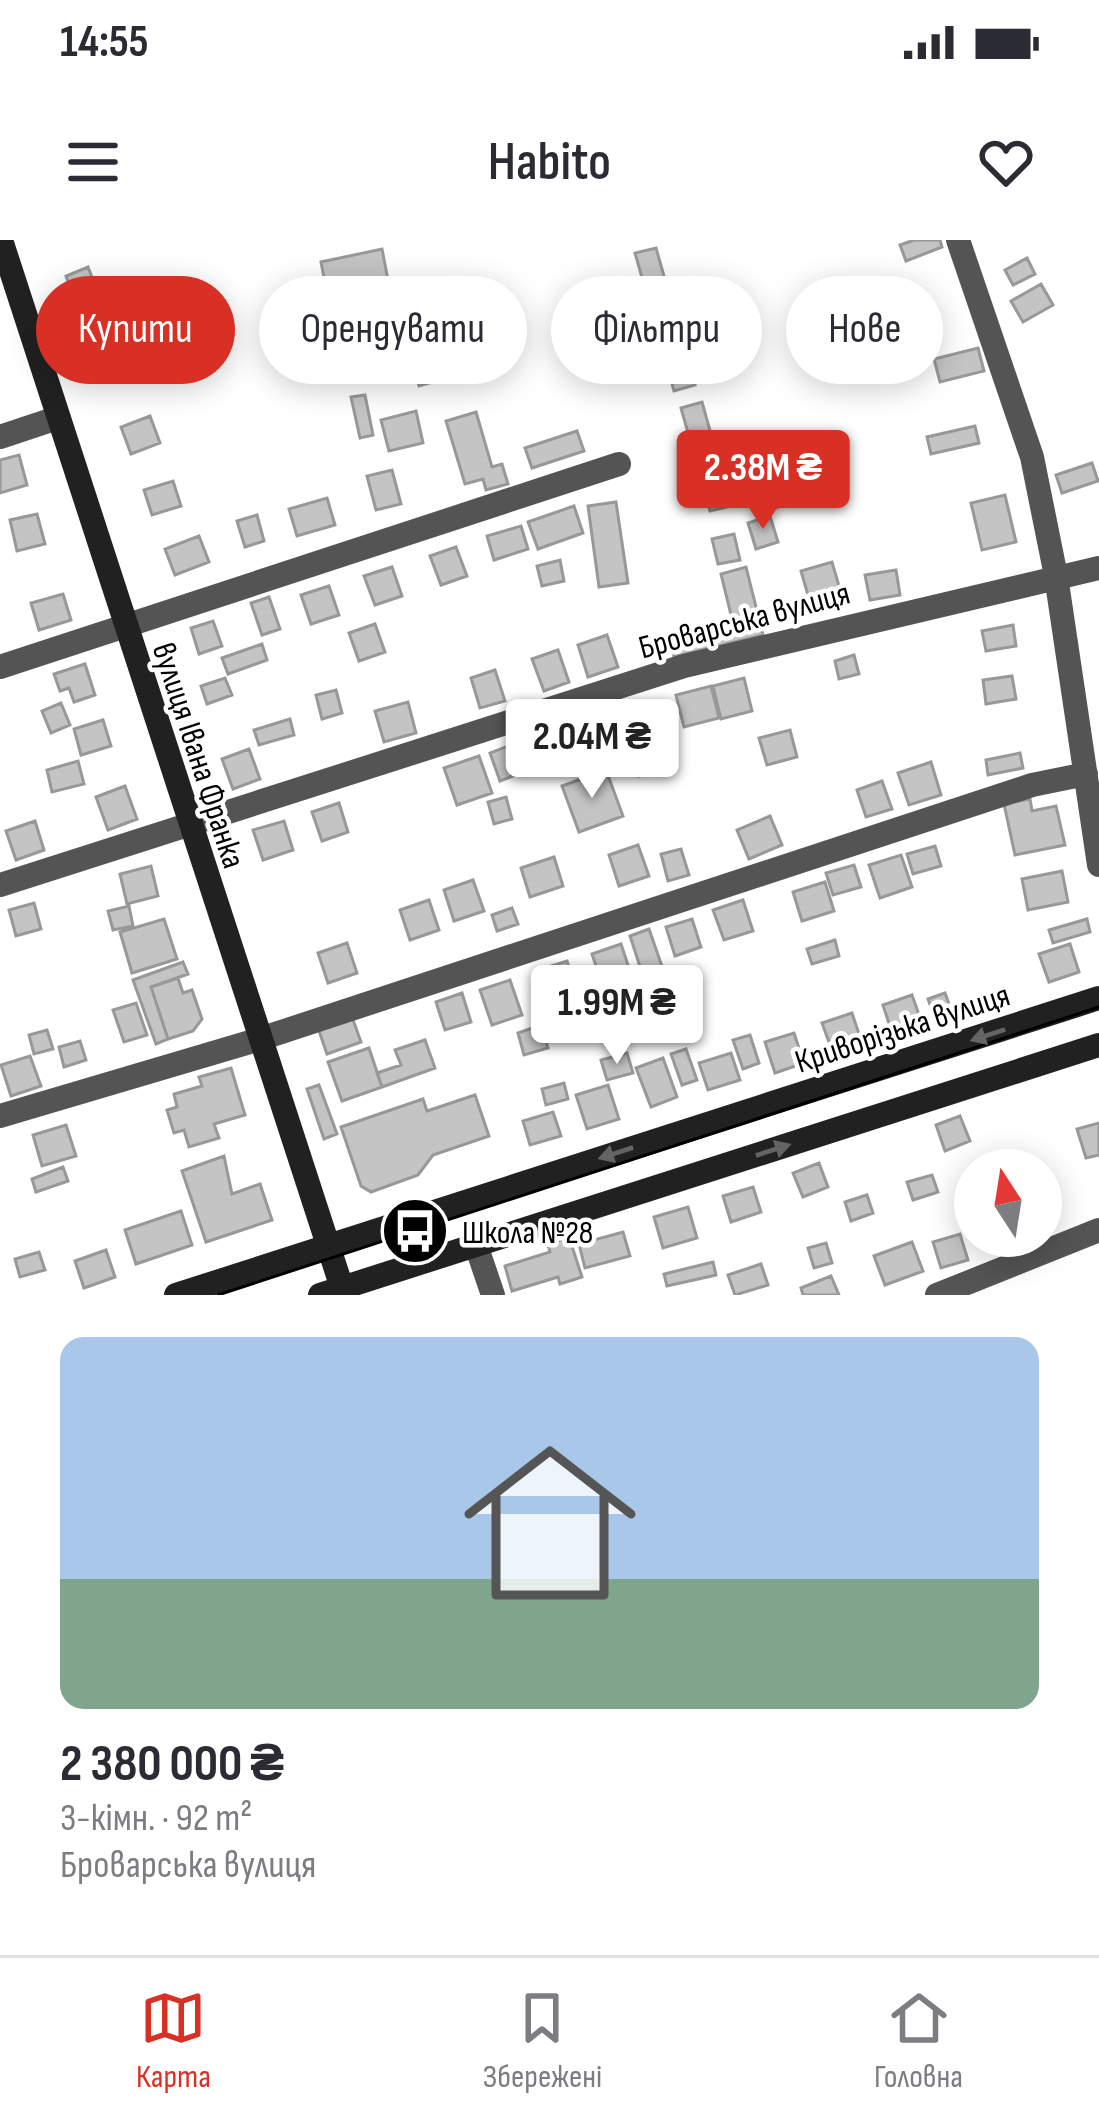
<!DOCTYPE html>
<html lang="uk">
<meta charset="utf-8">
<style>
body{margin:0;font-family:"Sofia Sans Condensed",sans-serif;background:#f7f7f7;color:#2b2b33;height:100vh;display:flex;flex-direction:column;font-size:45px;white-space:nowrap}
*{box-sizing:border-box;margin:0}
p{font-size:39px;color:#7c7c81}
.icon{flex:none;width:66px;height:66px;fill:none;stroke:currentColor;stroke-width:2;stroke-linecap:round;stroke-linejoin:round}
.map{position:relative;height:1055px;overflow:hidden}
.sheet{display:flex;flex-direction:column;background:#fff;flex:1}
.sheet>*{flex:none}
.banner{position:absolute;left:36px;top:36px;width:1029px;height:108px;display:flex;gap:24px}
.needle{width:78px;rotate:348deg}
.buttons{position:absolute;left:954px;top:909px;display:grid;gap:24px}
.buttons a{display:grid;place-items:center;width:108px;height:108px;border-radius:50%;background:#fff;box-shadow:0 6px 30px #0003;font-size:60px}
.price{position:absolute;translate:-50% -102px;padding:0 27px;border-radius:12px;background:#fff;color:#222;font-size:39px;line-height:78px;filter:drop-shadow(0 3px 6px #0008)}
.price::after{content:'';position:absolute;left:50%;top:72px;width:36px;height:27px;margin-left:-18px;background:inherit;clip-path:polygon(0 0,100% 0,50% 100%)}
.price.selected{background:#d93025;color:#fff}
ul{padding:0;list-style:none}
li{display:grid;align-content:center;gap:24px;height:636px;padding:0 60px}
li span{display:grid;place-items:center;height:372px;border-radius:24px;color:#555}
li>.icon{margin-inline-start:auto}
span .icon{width:216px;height:216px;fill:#fffc;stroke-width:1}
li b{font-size:51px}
.pill{padding:0 42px;border-radius:54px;background:#fff;box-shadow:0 6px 30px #0003;font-size:42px;line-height:108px}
.pill.selected{background:#d93025;color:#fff}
.status{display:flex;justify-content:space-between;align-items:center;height:84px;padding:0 60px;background:#fff;direction:ltr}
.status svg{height:33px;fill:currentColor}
header{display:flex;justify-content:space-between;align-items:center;height:156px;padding:0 60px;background:#fff;font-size:54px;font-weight:600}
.menu{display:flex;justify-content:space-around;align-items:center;height:168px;border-top:3px solid #e1e1e2;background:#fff;font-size:33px;color:#7c7c81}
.menu a{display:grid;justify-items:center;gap:6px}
.menu .selected{color:#d93025}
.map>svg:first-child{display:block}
</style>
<div class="status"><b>14:55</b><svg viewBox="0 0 49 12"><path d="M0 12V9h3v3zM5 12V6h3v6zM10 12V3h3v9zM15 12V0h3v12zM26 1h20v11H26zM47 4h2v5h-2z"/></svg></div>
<header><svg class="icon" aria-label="menu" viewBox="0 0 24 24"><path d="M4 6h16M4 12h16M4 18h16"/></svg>Habito<svg class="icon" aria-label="heart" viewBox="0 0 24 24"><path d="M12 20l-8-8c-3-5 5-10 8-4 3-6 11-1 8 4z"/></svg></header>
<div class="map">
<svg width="1099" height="1055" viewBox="0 0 1099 1055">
<rect width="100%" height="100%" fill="#fff"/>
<!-- building -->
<path fill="#c4c4c4" stroke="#989898" stroke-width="3" d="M914,0H940L942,7L906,21L900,5Z
M656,8L695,145L674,151L635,13Z
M382,9L388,40L327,53L321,22Z
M1027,18L1035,34L1013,45L1005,30Z
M88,27L100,58L77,66L66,36Z
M302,39L314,71L298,76L287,45Z
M1041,44L1053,65L1023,82L1011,61Z
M436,74L440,95L406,101L403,80Z
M910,82L919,120L884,129L875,91Z
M330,83L343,126L318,133L306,90Z
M123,96L134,131L102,142L90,107Z
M438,103L447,138L419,146L409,111Z
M978,108L984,131L940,142L934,119Z
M365,155L373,195L360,198L351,157Z
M702,162L731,266L710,271L681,168Z
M416,171L423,203L389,211L381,180Z
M476,172L492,227L502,224L508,244L486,250L483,239L465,244L446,181Z
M150,176L160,203L131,214L121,187Z
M975,186L979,203L931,214L927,197Z
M577,191L584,211L532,228L525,208Z
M19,215L27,245L0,253V220Z
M1092,223L1098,241L1062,253L1056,235Z
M797,224L807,259L767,270L757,235Z
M392,230L401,264L376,270L367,236Z
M173,241L181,266L152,275L144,250Z
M1005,255L1016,302L982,310L971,263Z
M327,258L335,285L297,296L289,269Z
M616,262L628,343L599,347L588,266Z
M574,266L583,293L538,309L528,282Z
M37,274L45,304L17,311L10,280Z
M257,275L264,301L245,307L237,281Z
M770,276L778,302L756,309L748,283Z
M521,286L528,309L494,320L487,296Z
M734,294L740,320L718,324L712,299Z
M199,296L209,322L175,335L165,309Z
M456,307L467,336L441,345L430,316Z
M560,320L564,341L542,346L537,326Z
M832,322L843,360L812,369L801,331Z
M392,327L402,356L375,365L364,336Z
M746,327L763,395L674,417L669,395L732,379L721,334Z
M896,330L900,355L870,360L865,335Z
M329,346L339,375L311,384L301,355Z
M63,354L71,380L39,390L31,363Z
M269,357L280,389L262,395L251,363Z
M213,381L222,406L199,414L191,388Z
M375,384L385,412L359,421L349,393Z
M1013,385L1016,406L986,411L982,391Z
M607,395L618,427L588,437L578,405Z
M262,404L267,420L228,434L222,418Z
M558,410L569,442L544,451L532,419Z
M854,415L859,434L839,439L835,421Z
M85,424L95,455L74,462L69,448L60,451L54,434Z
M495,430L505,461L480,468L471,438Z
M1012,436L1016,459L986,464L983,440Z
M225,438L232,455L207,464L201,446Z
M744,438L752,471L721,479L713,446Z
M711,446L719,478L684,487L676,455Z
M336,450L342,473L322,479L316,455Z
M408,462L416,493L384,502L375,471Z
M61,463L70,485L51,493L42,471Z
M290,479L294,495L259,505L254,490Z
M103,480L111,506L81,515L74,489Z
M599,482L608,507L579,518L570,493Z
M790,490L797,517L767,525L759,498Z
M668,500L676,523L639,536L631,513Z
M521,501L531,529L500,541L490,513Z
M249,509L260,539L233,549L222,519Z
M1020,513L1023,528L988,535L986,520Z
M479,516L492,553L457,565L444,528Z
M78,521L84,544L52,552L47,530Z
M931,522L941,555L909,565L898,533Z
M606,530L623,576L579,592L562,546Z
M882,541L892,569L866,577L857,550Z
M125,546L137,579L108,590L96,557Z
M506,557L512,579L494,584L488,562Z
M1030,559L1032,571L1056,566L1065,605L1015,615L1004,564Z
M339,563L348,592L322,601L312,572Z
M770,576L782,605L749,619L737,590Z
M35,581L44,610L16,620L6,591Z
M284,581L293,610L263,620L253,590Z
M638,605L649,636L619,646L609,615Z
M935,606L941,626L913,634L907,614Z
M681,609L689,635L668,641L661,614Z
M901,615L912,647L880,658L869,625Z
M554,617L563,646L530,657L521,628Z
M854,625L861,647L833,655L826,633Z
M151,626L158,656L127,664L120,634Z
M1062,631L1068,662L1028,670L1022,639Z
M473,640L484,671L454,681L444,650Z
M825,642L834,671L802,681L793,652Z
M429,660L439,690L410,700L400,670Z
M743,660L753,691L724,700L713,670Z
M34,663L41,689L16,696L9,670Z
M129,666L133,686L113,690L108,671Z
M512,668L518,684L497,691L492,675Z
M164,679L177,719L132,733L120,692Z
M692,679L701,707L675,716L666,687Z
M1087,679L1090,692L1053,703L1049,690Z
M649,689L665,735L645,742L630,696Z
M835,700L839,716L812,724L807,709Z
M347,703L357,733L328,743L318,713Z
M621,704L631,734L602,744L592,714Z
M1070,704L1079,732L1049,742L1039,714Z
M567,721L579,758L553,767L541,729Z
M183,722L188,734L151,747L168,799L156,804L133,740Z
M178,738L183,753L192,750L202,779L193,791L168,799L151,747Z
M510,740L522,775L492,785L480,750Z
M462,753L471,782L445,790L436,762Z
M945,753L952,772L935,778L928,759Z
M912,755L923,786L893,796L883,765Z
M136,763L147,795L124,802L113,770Z
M852,773L862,803L833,813L822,783Z
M352,777L361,802L327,814L318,788Z
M541,785L548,808L524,815L518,793Z
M47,790L53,809L34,814L29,795Z
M794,793L804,823L775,833L765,802Z
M750,795L759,823L743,829L733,800Z
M425,800L435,828L382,847L377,833L401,825L395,810Z
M80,801L86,820L64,827L59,807Z
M369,808L382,847L342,861L328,822Z
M686,809L697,840L682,845L671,814Z
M627,813L633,833L607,840L601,820Z
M731,813L740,840L708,850L699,823Z
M30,816L41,846L11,856L1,825Z
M663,818L677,857L651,867L636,828Z
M231,828L245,875L214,884L219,898L189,907L184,890L174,893L167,870L177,867L174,854L202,846L199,837Z
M564,843L568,859L546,865L542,849Z
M319,845L337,894L324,899L307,849Z
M608,845L619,879L587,889L576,855Z
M475,855L489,896L433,915L418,935L371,952L361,946L341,887L423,859L427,871Z
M553,872L561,896L530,905L523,881Z
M960,876L970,901L945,911L936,885Z
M1099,883V915L1086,918L1077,889Z
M66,885L76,916L42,926L33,895Z
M224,916L232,954L260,944L272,980L206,1002L182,931Z
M819,923L828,947L803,957L793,933Z
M63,927L68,941L36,952L32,939Z
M932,935L938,952L913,960L907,942Z
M753,947L761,972L731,982L723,956Z
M867,955L873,973L851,981L845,962Z
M688,967L697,998L663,1008L654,977Z
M181,971L192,1005L136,1024L125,990Z
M623,992L630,1016L585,1028L579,1004Z
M960,994L968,1020L941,1028L933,1002Z
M569,997L582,1037L560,1044L558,1037L512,1051L505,1026L550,1012L548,1004Z
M912,1002L923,1031L885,1045L874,1016Z
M826,1003L832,1023L814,1028L808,1008Z
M106,1010L115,1037L84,1048L75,1021Z
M39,1012L45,1030L20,1037L15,1019Z
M713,1022L716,1035L667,1046L664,1034Z
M761,1024L768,1045L735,1055L728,1035Z
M831,1036L839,1055H803L801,1048Z"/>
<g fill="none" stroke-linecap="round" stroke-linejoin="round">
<!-- street -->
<path stroke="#545454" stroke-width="24" d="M958,0L1032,217L1056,336L1099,625
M0,197L57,178
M0,427L619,224
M0,645L684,426L1099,328
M0,876L260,799L1032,545L1086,534
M476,1005L493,1055
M937,1055L1099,990"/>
<!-- secondary -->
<path stroke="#212121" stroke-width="24" d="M1,0L342,1048
M176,1055L1099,758
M320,1055L1099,805"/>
<!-- tram -->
<path stroke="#000" stroke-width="3" d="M218,1055L1099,767"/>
</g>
<!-- one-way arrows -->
<defs><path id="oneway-solid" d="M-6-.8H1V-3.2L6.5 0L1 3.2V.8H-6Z" transform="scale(3)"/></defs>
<g fill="#646464">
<use href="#oneway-solid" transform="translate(988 795) rotate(162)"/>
<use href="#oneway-solid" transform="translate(773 910) rotate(-18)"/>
<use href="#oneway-solid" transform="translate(616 913) rotate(162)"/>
</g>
<!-- icons -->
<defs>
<g id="bus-disc" transform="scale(3.45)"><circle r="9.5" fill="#000" stroke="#fff"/><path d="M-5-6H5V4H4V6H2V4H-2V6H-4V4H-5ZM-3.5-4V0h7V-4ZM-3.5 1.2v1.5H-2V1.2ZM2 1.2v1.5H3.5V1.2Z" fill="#fff"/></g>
</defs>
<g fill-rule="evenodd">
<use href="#bus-disc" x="415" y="991"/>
</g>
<g text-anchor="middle" stroke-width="9" stroke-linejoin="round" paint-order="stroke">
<!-- street labels -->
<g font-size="33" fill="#000" stroke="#fff">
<text transform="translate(744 379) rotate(-15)" y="12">Броварська вулиця</text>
<text transform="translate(200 515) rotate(72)" y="12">вулиця Івана Франка</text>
<text transform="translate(902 787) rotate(-18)" y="12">Криворізька вулиця</text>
</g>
<!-- poi labels -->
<g font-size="33" fill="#000" stroke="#fff" text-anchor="start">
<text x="462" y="1003">Школа №28</text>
</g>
</g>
</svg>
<div class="buttons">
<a><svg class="needle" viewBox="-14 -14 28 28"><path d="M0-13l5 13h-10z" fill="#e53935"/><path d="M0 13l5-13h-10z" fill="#7c7c81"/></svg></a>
</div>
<b class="price selected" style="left:763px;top:292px">2.38M ₴</b>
<b class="price" style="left:592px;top:561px">2.04M ₴</b>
<b class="price" style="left:617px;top:827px">1.99M ₴</b>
<div class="banner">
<a class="pill selected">Купити</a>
<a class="pill">Орендувати</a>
<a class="pill">Фільтри</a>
<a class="pill">Нове</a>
</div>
</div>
<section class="sheet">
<ul>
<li><span style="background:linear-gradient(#a9c7e8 65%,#7fa58c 0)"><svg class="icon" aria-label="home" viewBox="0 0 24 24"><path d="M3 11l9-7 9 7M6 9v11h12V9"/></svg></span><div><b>2 380 000 ₴</b><p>3-кімн. · 92 m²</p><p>Броварська вулиця</p></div></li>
</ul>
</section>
<nav class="menu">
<a class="selected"><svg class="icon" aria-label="map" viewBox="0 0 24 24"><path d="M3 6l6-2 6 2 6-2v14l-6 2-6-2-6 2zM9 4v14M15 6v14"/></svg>Карта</a>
<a><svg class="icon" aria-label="saved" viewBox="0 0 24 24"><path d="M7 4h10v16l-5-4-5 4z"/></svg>Збережені</a>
<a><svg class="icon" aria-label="home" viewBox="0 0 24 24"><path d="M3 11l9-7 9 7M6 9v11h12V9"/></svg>Головна</a>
</nav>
